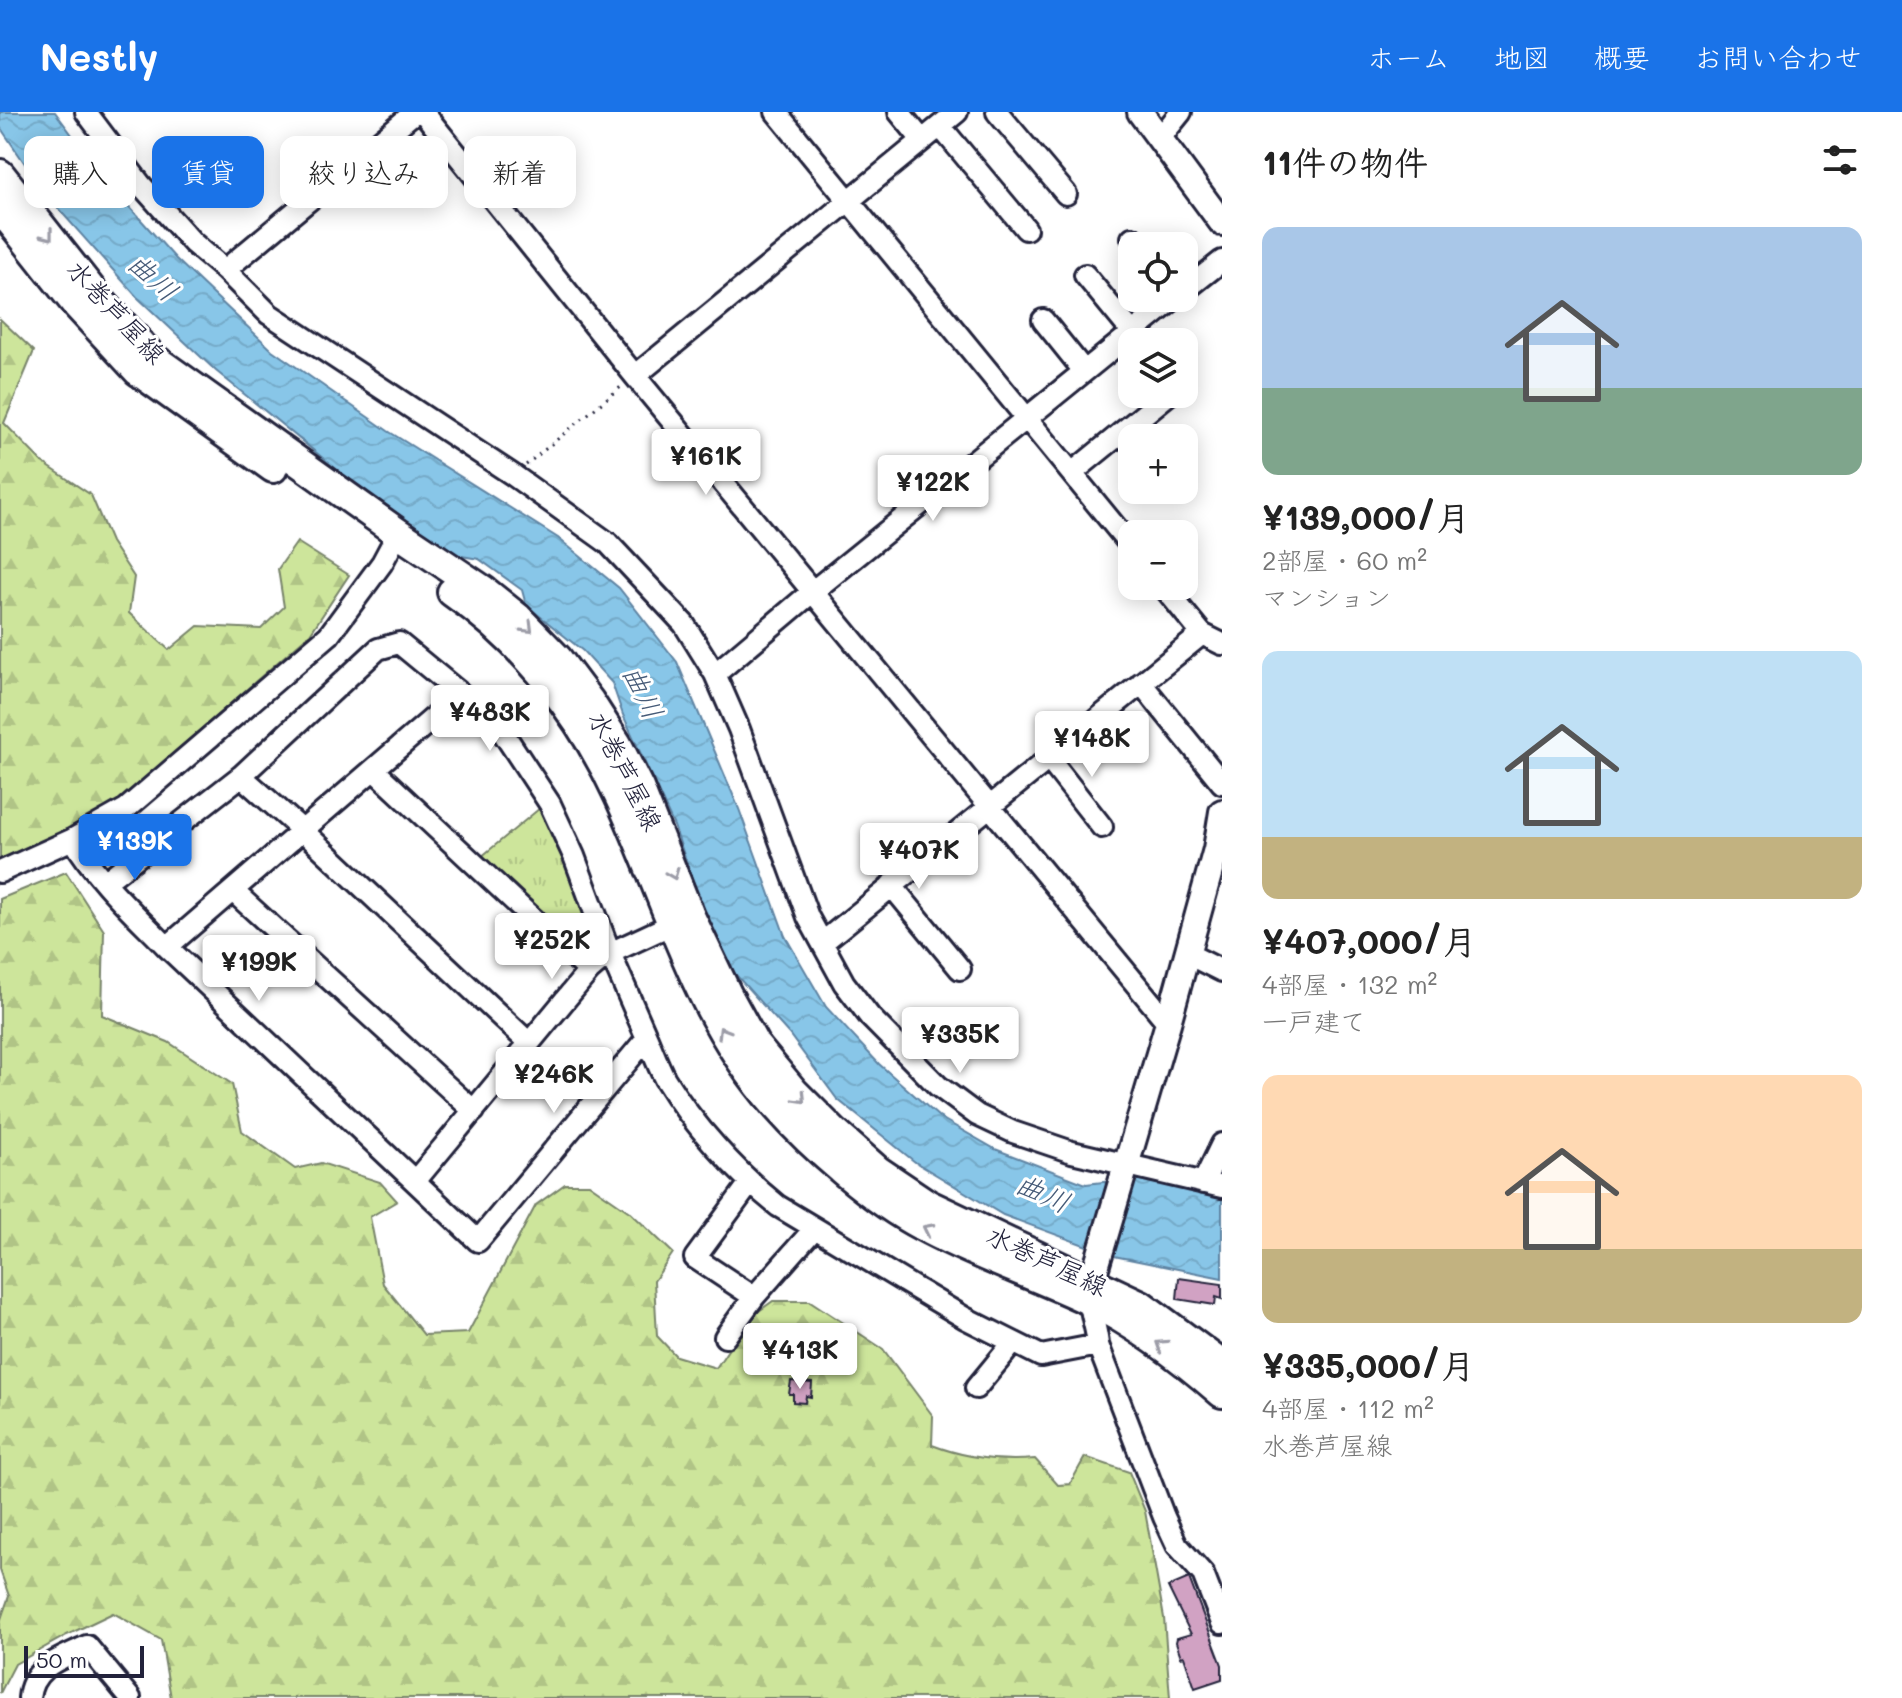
<!DOCTYPE html>
<html lang="ja">
<meta charset="utf-8">
<style>
body{margin:0;font-family:Mali,"Klee One",sans-serif;background:#f2f2f2;color:#222;height:100vh;display:flex;flex-direction:column;font-size:30px;white-space:nowrap}
*{box-sizing:border-box;margin:0}
p{font-size:26px;color:#767676}
.icon{flex:none;width:44px;height:44px;fill:none;stroke:currentColor;stroke-width:2;stroke-linecap:round;stroke-linejoin:round}
.map{position:relative;flex:1;overflow:hidden}
.drawer{display:flex;flex-direction:column;background:#fff;width:680px}
.drawer>*{flex:none}
.top-card{position:absolute;left:24px;top:24px;width:760px;height:72px;display:flex;gap:16px}
.fabs{position:absolute;left:1118px;top:120px;display:grid;gap:16px}
.fabs a{display:grid;place-items:center;width:80px;height:80px;border-radius:16px;background:#fff;box-shadow:0 4px 20px #0003;font-size:40px}
.scale{position:absolute;left:24px;bottom:20px;width:120px;box-sizing:border-box;padding-left:8px;border:4px solid #22223b;border-top:0;font-size:22px;line-height:28px;white-space:nowrap;color:#22223b;-webkit-text-stroke:6px #fff;paint-order:stroke}
.price{position:absolute;translate:-50% -68px;padding:0 18px;border-radius:8px;background:#fff;color:#222;font-size:26px;line-height:52px;filter:drop-shadow(0 2px 4px #0008)}
.price::after{content:'';position:absolute;left:50%;top:48px;width:24px;height:18px;margin-left:-12px;background:inherit;clip-path:polygon(0 0,100% 0,50% 100%)}
.price.selected{background:#1a73e8;color:#fff}
ul{padding:0;list-style:none}
li{display:grid;align-content:center;gap:16px;height:424px;padding:0 40px}
li span{display:grid;place-items:center;height:248px;border-radius:16px;color:#555}
li>.icon{margin-inline-start:auto}
span .icon{width:144px;height:144px;fill:#fffc;stroke-width:1}
li b{font-size:34px}
h2{display:flex;justify-content:space-between;align-items:center;height:96px;padding:0 40px;font-size:34px}
.chip{padding:0 28px;border-radius:16px;background:#fff;box-shadow:0 4px 20px #0003;font-size:28px;line-height:72px}
.chip.selected{background:#1a73e8;color:#fff}
header{display:flex;align-items:center;gap:48px;box-sizing:border-box;height:112px;padding:0 40px;background:#1a73e8;color:#fff}
header strong{font-size:38px}
nav{display:flex;gap:44px;margin-inline-start:auto;font-size:28px}
main{display:flex;flex:1;min-height:0}
.map>svg:first-child{display:block}
</style>
<header>
<strong>Nestly</strong>
<nav><a>ホーム</a><a>地図</a><a>概要</a><a>お問い合わせ</a></nav>
</header>
<main>
<div class="map">
<svg width="1222" height="1586" viewBox="0 0 1222 1586">
<defs>
<pattern id="grass-tufts" width="24" height="20" patternUnits="userSpaceOnUse" patternTransform="scale(2)"><rect width="24" height="20" fill="#cde59b"/><path d="M3 7l-1-3M5 7V3M7 7l1-3M15 17l-1-3M17 17v-4M19 17l1-3" fill="none" stroke="#b0c486"/></pattern>
<pattern id="forest-firs" width="22" height="20" patternUnits="userSpaceOnUse" patternTransform="scale(2)"><rect width="22" height="20" fill="#cde59b"/><path d="M5 1l3.5 6h-7zM16 11l3.5 6h-7z" fill="#b0c486"/></pattern>
<pattern id="water-waves" width="16" height="10" patternUnits="userSpaceOnUse" patternTransform="scale(2)"><rect width="16" height="10" fill="#88c6e8"/><path d="M0 5q4-4 8 0t8 0" fill="none" stroke="#75aac8"/></pattern>
</defs>
<rect width="100%" height="100%" fill="#fff"/>
<filter id="ink" filterUnits="userSpaceOnUse"><feTurbulence type="fractalNoise" baseFrequency=".0125" numOctaves="2"/><feDisplacementMap in="SourceGraphic" scale="16" xChannelSelector="R" yChannelSelector="G"/><feConvolveMatrix kernelMatrix="1 2 1 2 8 2 1 2 1" color-interpolation-filters="sRGB"/></filter>
<g filter="url(#ink)">
<!-- grass -->
<path fill="url(#grass-tufts)" stroke="#78846b" stroke-width="2" d="M540,696L563,743L592,828L588,839L575,834L481,745Z"/>
<!-- forest -->
<path fill="url(#forest-firs)" stroke="#78846b" stroke-width="2" d="M0,207L34,239L4,311L42,350L91,383L111,430L134,465L129,501L169,538L198,514L261,517L284,495L278,457L297,430L349,463L310,522L115,692L62,725L0,749Z
M66,760L104,819L102,903L168,930L232,972L242,1019L295,1057L321,1051L380,1070L397,1089L370,1105L383,1172L424,1223L468,1221L536,1093L565,1072H589L631,1101L673,1141L654,1169L657,1224L676,1244L716,1256L749,1206L773,1189H810L883,1237L933,1304L932,1333C966,1346 999,1350 1035,1347L1058,1373L1070,1372L1085,1345L1129,1360L1145,1399L1164,1506L1170,1586H171L161,1528L113,1501L67,1523L15,1552L0,1581V1510L9,1484L0,1458V787Z"/>
<!-- water -->
<path fill="url(#water-waves)" stroke="#5f84a3" stroke-width="2" d="M0,0H55L107,70L176,147L272,238L388,319L558,426L619,476L677,550L739,697L785,824L826,895L879,952L939,1005L995,1037L1086,1072L1138,1066L1222,1087V1166L1114,1144L1003,1103L915,1050L837,987L789,922L719,844L674,714L623,603L612,571L583,539L526,493L522,478L479,447L438,440L216,259L137,185L47,84L0,15Z"/>
<!-- building -->
<path fill="#d1a2c3" stroke="#22223b" stroke-width="2" d="M1179,1166L1222,1172V1187L1216,1185L1215,1193L1177,1187Z
M791,1269L812,1271L811,1285L806,1284L805,1291L793,1290V1282H789Z
M1189,1466L1222,1553V1567L1195,1576L1184,1544L1181,1545L1176,1530L1177,1526L1191,1522L1168,1475Z"/>
<g fill="none" stroke-linecap="round" stroke-linejoin="round">
<!-- minor casing -->
<g stroke="#22223b" stroke-width="26">
<path id="minor" d="M86,0L141,73L193,131L225,158L269,202L513,363L608,431L684,512L715,562L739,617L808,805L844,871L870,905L938,974L977,1003L1013,1020L1072,1040L1222,1075
M423,0L635,264L1168,911
M776,0L1132,435
M899,0L922,28
M997,0L1066,82
M940,14L1026,117
M1160,26L1181,0
M1132,126L1139,134
M225,158L415,0
M1085,163L1140,230
M1184,179L1222,149
M1043,208L1084,259
M635,264L957,0
M1072,361L1169,282
M1163,474L1202,522L1222,532
M715,562L812,480L1175,186
M1141,571L1222,671
M461,582L500,616L550,692L574,744L610,841L647,926L478,1129L167,835Z
M1048,646L1102,715
M374,658L589,859
M241,664L303,719L529,931
M73,727C97,768 134,801 167,835
M0,760L73,727L126,697L329,523L382,451L398,421
M105,770L241,664L378,537L399,531L461,582
M891,773L960,857
M234,780L474,999
M822,831L1202,522
M1186,841L1222,859
M647,926C653,940 658,954 665,967C693,1013 736,1060 778,1094L965,1206L1041,1244L1098,1233
M416,1068L589,859L610,841L683,807
M750,1071L695,1146L754,1185
M1203,1071L1222,1032
M1090,1181C1088,1196 1097,1216 1098,1233L1164,1405L1177,1433L1203,1462L1222,1511
M725,1225L754,1185L814,1117
M976,1276L1013,1231
M29,1586C32,1554 61,1547 87,1534L130,1586"/>
</g>
<!-- tertiary casing -->
<g stroke="#22223b" stroke-width="30">
<path id="tertiary" d="M1140,0L1222,111
M1092,1169L1168,911L1216,737L1222,700"/>
</g>
<!-- secondary casing -->
<g stroke="#22223b" stroke-width="34">
<path id="secondary" d="M0,62L97,185L153,246L398,421L483,478L518,506L557,546L590,590L617,632L639,676L690,804L727,882L755,933L794,980L834,1020L877,1058L929,1093L1141,1193L1222,1253
M0,96L75,191L138,259L273,356
M452,480C525,530 582,604 619,684C669,792 696,904 777,995C813,1036 874,1089 922,1114C975,1143 1033,1162 1088,1188C1136,1212 1182,1246 1222,1281"/>
</g>
<!-- path -->
<path stroke="#22223b" stroke-width="3" stroke-dasharray="2 6" stroke-linecap="butt" d="M526,353L622,274"/>
<!-- minor -->
<use href="#minor" stroke="#fff" stroke-width="20"/>
<!-- tertiary -->
<use href="#tertiary" stroke="#fff" stroke-width="24"/>
<!-- secondary -->
<use href="#secondary" stroke="#fff" stroke-width="28"/>
</g>
<!-- one-way arrows -->
<defs><path id="oneway-chevron" d="M-2-3.5L2.5 0L-2 3.5" fill="none" stroke-width="1.6" stroke-linecap="round" stroke-linejoin="round" transform="scale(2)"/></defs>
<g stroke="#9c9ca7">
<use href="#oneway-chevron" transform="translate(48 123) rotate(52)"/>
<use href="#oneway-chevron" transform="translate(528 516) rotate(45)"/>
<use href="#oneway-chevron" transform="translate(673 762) rotate(68)"/>
<use href="#oneway-chevron" transform="translate(723 920) rotate(-121)"/>
<use href="#oneway-chevron" transform="translate(801 986) rotate(46)"/>
<use href="#oneway-chevron" transform="translate(928 1117) rotate(-153)"/>
<use href="#oneway-chevron" transform="translate(1161 1233) rotate(-147)"/>
</g>
</g>
<g text-anchor="middle" stroke-width="6" stroke-linejoin="round" paint-order="stroke">
<!-- street labels -->
<g font-size="26" fill="#22223b" stroke="#fff">
<text transform="translate(116 200) rotate(47)" y="9">水巻芦屋線</text>
<text transform="translate(625 659) rotate(63)" y="9">水巻芦屋線</text>
<text transform="translate(1047 1149) rotate(25)" y="9">水巻芦屋線</text>
</g>
<!-- water labels -->
<g font-size="28" font-style="italic" fill="#465b78" stroke="#fff">
<text transform="translate(153 165) rotate(42)" y="10">曲川</text>
<text transform="translate(643 580) rotate(64)" y="10">曲川</text>
<text transform="translate(1043 1081) rotate(24)" y="10">曲川</text>
</g>
</g>
</svg>
<div class="fabs">
<a><svg class="icon" aria-label="locate" viewBox="0 0 24 24"><circle cx="12" cy="12" r="6"/><path d="M12 2v4M12 18v4M2 12h4M18 12h4"/></svg></a>
<a><svg class="icon" aria-label="layers" viewBox="0 0 24 24"><path d="M12 4l9 5-9 5-9-5zM3 14l9 5 9-5"/></svg></a>
<a>+</a>
<a>−</a>
</div>
<div class="scale">50 m</div>
<b class="price" style="left:706px;top:385px">¥161K</b>
<b class="price" style="left:933px;top:411px">¥122K</b>
<b class="price" style="left:490px;top:641px">¥483K</b>
<b class="price" style="left:1092px;top:667px">¥148K</b>
<b class="price selected" style="left:135px;top:770px">¥139K</b>
<b class="price" style="left:919px;top:779px">¥407K</b>
<b class="price" style="left:552px;top:869px">¥252K</b>
<b class="price" style="left:259px;top:891px">¥199K</b>
<b class="price" style="left:960px;top:963px">¥335K</b>
<b class="price" style="left:554px;top:1003px">¥246K</b>
<b class="price" style="left:800px;top:1279px">¥413K</b>
<div class="top-card">
<a class="chip">購入</a>
<a class="chip selected">賃貸</a>
<a class="chip">絞り込み</a>
<a class="chip">新着</a>
</div>
</div>
<section class="drawer">
<h2>11件の物件<svg class="icon" aria-label="filters" viewBox="0 0 24 24"><path d="M4 7h16M4 17h16"/><circle cx="9" cy="7" r="2"/><circle cx="15" cy="17" r="2"/></svg></h2>
<ul>
<li><span style="background:linear-gradient(#a9c7e8 65%,#7fa58c 0)"><svg class="icon" aria-label="home" viewBox="0 0 24 24"><path d="M3 11l9-7 9 7M6 9v11h12V9"/></svg></span><div><b>¥139,000/月</b><p>2部屋 · 60 m²</p><p>マンション</p></div></li>
<li><span style="background:linear-gradient(#bfe0f5 75%,#c2b280 0)"><svg class="icon" aria-label="home" viewBox="0 0 24 24"><path d="M3 11l9-7 9 7M6 9v11h12V9"/></svg></span><div><b>¥407,000/月</b><p>4部屋 · 132 m²</p><p>一戸建て</p></div></li>
<li><span style="background:linear-gradient(#ffd9b3 70%,#c2b280 0)"><svg class="icon" aria-label="home" viewBox="0 0 24 24"><path d="M3 11l9-7 9 7M6 9v11h12V9"/></svg></span><div><b>¥335,000/月</b><p>4部屋 · 112 m²</p><p>水巻芦屋線</p></div></li>
</ul>
</section>
</main>
